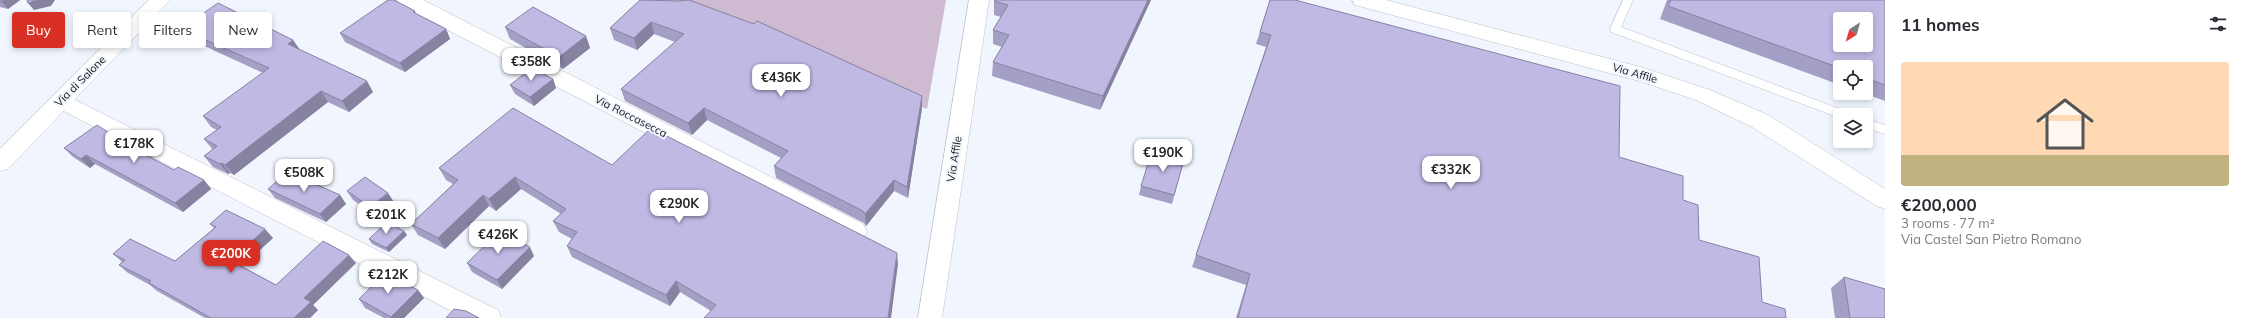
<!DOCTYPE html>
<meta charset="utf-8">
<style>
body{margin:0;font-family:Mulish,sans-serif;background:#f7f7f7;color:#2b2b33;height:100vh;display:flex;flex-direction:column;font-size:15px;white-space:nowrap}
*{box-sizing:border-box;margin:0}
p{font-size:13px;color:#7c7c81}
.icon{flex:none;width:22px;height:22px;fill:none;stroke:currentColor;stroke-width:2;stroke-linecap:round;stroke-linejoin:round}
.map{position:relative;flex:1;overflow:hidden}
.drawer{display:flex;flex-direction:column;background:#fff;width:360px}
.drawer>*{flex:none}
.banner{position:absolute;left:12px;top:12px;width:380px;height:36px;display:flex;gap:8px}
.needle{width:26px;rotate:217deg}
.buttons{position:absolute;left:1833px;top:12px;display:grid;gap:8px}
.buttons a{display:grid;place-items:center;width:40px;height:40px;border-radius:4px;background:#fff;box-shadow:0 2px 6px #0003;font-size:20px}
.price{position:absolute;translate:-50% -34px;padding:0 9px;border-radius:8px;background:#fff;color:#222;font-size:13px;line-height:26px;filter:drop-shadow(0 1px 2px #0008)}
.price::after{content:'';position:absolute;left:50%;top:24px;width:12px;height:9px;margin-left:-6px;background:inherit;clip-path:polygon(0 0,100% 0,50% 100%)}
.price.selected{background:#d93025;color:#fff}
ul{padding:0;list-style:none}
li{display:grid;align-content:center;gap:8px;height:212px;padding:0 16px}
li+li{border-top:1px solid #e1e1e2}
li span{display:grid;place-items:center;height:124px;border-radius:4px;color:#555}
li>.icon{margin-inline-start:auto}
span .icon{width:72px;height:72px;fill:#fffc;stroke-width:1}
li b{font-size:17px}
h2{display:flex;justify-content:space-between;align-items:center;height:48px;padding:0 16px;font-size:17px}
.tag{padding:0 14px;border-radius:4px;background:#fff;box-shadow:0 2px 6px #0003;font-size:14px;line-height:36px}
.tag.selected{background:#d93025;color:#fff}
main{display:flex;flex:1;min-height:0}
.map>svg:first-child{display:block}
</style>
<main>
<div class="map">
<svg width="1885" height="318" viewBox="0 0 1885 318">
<rect width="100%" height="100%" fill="#f1f6fe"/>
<!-- green -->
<path fill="#cebad1" d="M656,0H946L927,109Z"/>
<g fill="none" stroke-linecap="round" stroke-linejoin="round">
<!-- lane casing -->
<g stroke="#bbc0c7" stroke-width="1">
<path id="lane" d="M1623,0H1633L1621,27L1848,112L1850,115H1840V118L1611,32L1610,29Z
M1866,119L1885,125V134L1866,128Z"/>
</g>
<!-- street casing -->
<g stroke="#bbc0c7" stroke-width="1">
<path id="street" d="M397,0H423L863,224L867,231L863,238L855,240L847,238L400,5Z
M969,0H989L942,318H918Z
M1352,0H1386L1644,68L1710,90L1768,115L1885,189V209L1877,206L1752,127L1696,100L1639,81L1355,5Z
M61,93L498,310L501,318H465L54,106L51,101L54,96Z"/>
</g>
<!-- secondary casing -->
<g stroke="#bbc0c7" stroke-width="1">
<path id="secondary" d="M149,0H170L8,169L0,171V149Z"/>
</g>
<!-- lane -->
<use href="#lane" fill="#fff" fill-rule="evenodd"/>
<!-- street -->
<use href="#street" fill="#fff" fill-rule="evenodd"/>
<!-- secondary -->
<use href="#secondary" fill="#fff" fill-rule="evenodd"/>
</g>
<!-- wall -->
<path fill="#a49fc4" d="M0,0H20L8,9L0,7Z
M640,0L922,96V108L908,198L894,191L866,226L864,223L776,178L774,166L781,158L707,120L692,135L625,101L621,89L675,42L654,34L637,50L614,40L610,28Z
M995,0H1151L1100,110L992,76L993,62L1002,47L993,44V30L1001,17L994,15V1Z
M1270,0L1619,157L1683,200L1699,240L1762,302L1786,318H1236L1246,285L1192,267L1266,47L1256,44Z
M1667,0H1885V101L1863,93H1866V67H1840V85L1660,19Z
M415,11L416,14L446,29L450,39L405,72L345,42L340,33Z
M505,27L586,36L590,48L563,69L510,39Z
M181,29L293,40L300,50L373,92L349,112L328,102L234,175L230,173L228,174L213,167L204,156L213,150L204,139L217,130L211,127L203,116L263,73L189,39Z
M553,79L556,88L534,106L515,94L510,85Z
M114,136L118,140L174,170L204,180L211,189L183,212L95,164L90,168L73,157L64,148Z
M1184,160L1172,204L1139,195L1141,186Z
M612,165L898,264L711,311L680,292L670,306L572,257L567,246L572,239L559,232L553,221L561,214L521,189L496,211L489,206L445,249L418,235L411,224L453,184L446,180L439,168Z
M268,189L340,195L346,204L326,222L275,198Z
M347,191L394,202L376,216L353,200Z
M210,224L273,238L242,266L276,285L356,263L313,305L318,310L310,318H205L157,291L150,285L128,273L119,265L122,262L113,254L175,261L214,228Z
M404,231L407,235L389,252L372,244L369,239Z
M534,256L502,289L472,272L467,263Z
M1844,277L1885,318H1835L1831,288Z
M418,290L424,298L404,318H384L365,308L359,299Z"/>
<!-- shaded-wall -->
<path fill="#8682a0" d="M4,0H20L8,9L2,2Z
M39,0H55L51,6L34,10L28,3Z
M1148,0H1151L1100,110L1103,96Z
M651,22L654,34L637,50L634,38Z
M446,29L450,39L405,72L400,63Z
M586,36L590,48L563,69L559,57Z
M293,40L300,50L288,44Z
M553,79L556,88L534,106L530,97Z
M367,81L373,92L349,112L342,101Z
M321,91L328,102L234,175L225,165Z
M922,96V108L908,198L907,187Z
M704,108L707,120L692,135L688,123Z
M86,155L95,164L90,168L81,159Z
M222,163L230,173L228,174L220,164Z
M515,177L521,189L496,211L489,199Z
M204,180L211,189L183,212L175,203Z
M894,180V191L866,226L865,214Z
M388,193L394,202L376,216L370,207Z
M340,195L346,204L326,222L320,214Z
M483,195L489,206L445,249L438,238Z
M265,229L273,238L239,269L231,261Z
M404,231L407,235L389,252L386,248Z
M530,247L534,256L502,289L497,280Z
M897,253L898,264L891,318H888Z
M349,255L356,263L313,305L318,310L310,318H294L304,298Z
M676,281L680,292L670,306L666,295Z
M418,290L424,298L404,318H391V317Z"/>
<!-- building -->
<path fill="#bfb9e4" stroke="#8682a0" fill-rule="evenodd" d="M0,0H4L2,2H0Z
M27,0H39L28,3Z
M388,0H394L415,11L413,12L446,29L400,63L340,33Z
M640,0L679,1L689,0L754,24L757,21L922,96L907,187L894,180L865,214L863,211L774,166L788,151L704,108L688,123L621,89L684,34L651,22L634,38L610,28Z
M995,0H1148L1103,96L993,62L1009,35L993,30L1008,5L994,1Z
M1270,0H1295L1620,86L1619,157L1683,176V200L1698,205L1699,240L1759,257L1762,302L1785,309L1786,318H1238L1250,274L1196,255L1271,35L1260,32Z
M1671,0H1885V85L1866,78V67H1840V68L1668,6ZM1840,19H1866V45H1840Z
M218,3L293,40L288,44L367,81L342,101L321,91L225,165L222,163L220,164L204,156L217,146L204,139L221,127L203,116L269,68L181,29Z
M533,7L586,36L559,57L505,27Z
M532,68L553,79L530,97L510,85Z
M513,108L612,165L651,128L897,253L888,318H704L716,305L676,281L666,295L567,246L577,232L553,221L566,209L515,177L489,199L483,195L438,238L411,224L458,180L439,168Z
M97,125L114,136L112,137L174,170L178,167L204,180L175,203L86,155L81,159L64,148Z
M1152,151L1184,160L1174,195L1141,186Z
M288,172L340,195L320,214L268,189Z
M365,177L388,193L370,207L347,191Z
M226,210L265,229L231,261L276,285L323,241L349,255L304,298L311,302L294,318H211L149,283L151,281L119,265L125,260L113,254L130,239L175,261L216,227L210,224Z
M387,222L404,231L386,248L369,239Z
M500,231L530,247L497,280L467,263Z
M385,273L418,290L391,317L359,299Z
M1844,277L1885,289V318H1850Z
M454,309L466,311L479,318H446Z"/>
<g text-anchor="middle" stroke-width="4" stroke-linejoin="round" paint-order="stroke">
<!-- street labels -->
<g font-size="11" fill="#16181b" stroke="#f1f6fe">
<text transform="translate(1635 73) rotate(16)" y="4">Via Affile</text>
<text transform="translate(80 81) rotate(-45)" y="4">Via di Salone</text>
<text transform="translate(631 116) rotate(27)" y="4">Via Roccasecca</text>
<text transform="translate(954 159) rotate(-81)" y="4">Via Affile</text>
</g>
</g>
</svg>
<div class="buttons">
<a><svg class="needle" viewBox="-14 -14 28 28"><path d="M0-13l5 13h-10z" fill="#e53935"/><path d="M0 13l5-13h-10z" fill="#7c7c81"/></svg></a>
<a><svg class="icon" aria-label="locate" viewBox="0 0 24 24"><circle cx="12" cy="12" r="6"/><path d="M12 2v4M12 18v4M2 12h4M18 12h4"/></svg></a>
<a><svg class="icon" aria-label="layers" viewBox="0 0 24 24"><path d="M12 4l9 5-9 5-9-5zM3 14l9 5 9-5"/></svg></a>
</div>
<b class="price" style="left:531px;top:82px">€358K</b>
<b class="price" style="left:781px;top:98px">€436K</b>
<b class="price" style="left:134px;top:164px">€178K</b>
<b class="price" style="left:1163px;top:173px">€190K</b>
<b class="price" style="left:1451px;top:190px">€332K</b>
<b class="price" style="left:304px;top:193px">€508K</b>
<b class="price" style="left:679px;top:224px">€290K</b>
<b class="price" style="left:386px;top:235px">€201K</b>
<b class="price" style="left:498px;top:255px">€426K</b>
<b class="price selected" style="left:231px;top:274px">€200K</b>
<b class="price" style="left:388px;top:295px">€212K</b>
<div class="banner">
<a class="tag selected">Buy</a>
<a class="tag">Rent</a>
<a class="tag">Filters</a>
<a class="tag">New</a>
</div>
</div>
<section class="drawer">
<h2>11 homes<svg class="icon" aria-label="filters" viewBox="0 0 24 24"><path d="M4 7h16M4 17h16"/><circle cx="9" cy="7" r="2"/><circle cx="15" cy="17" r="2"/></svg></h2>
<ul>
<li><span style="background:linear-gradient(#ffd9b3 75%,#c2b280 0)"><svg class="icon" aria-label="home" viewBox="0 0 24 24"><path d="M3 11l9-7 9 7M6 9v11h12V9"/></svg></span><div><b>€200,000</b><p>3 rooms · 77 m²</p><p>Via Castel San Pietro Romano</p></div></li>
</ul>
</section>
</main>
